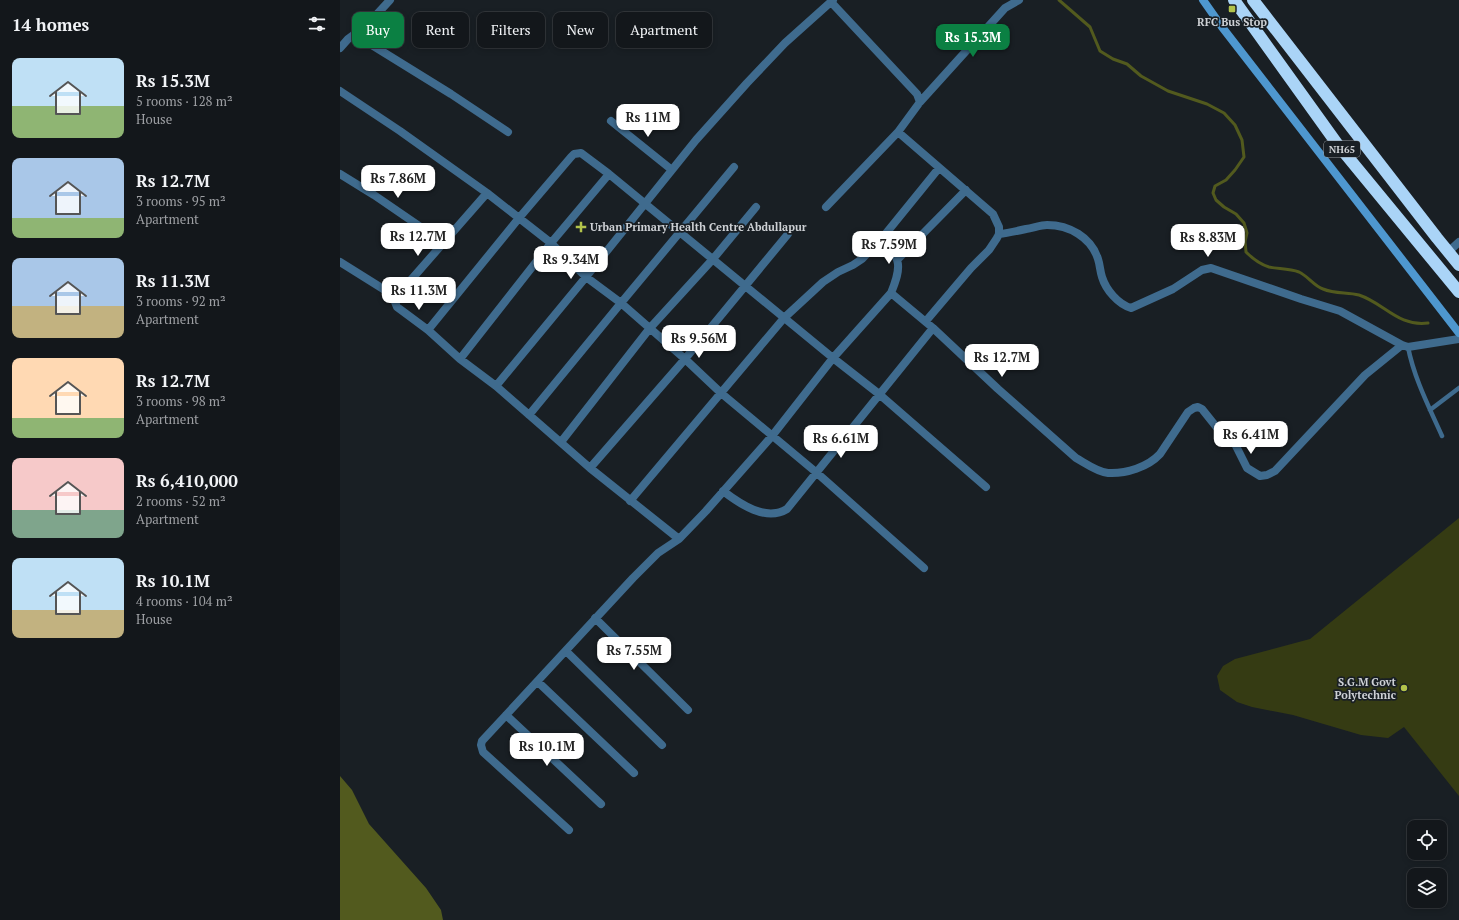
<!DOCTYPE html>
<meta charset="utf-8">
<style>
body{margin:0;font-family:"PT Serif",serif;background:#1c2024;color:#f1f3f6;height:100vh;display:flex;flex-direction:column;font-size:15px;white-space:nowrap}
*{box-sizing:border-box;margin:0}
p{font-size:13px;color:#9d9fa3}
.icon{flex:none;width:22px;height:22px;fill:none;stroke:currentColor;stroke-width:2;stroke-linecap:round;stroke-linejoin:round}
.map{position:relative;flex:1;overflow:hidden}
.sheet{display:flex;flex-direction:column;background:#13171b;width:340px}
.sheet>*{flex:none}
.hud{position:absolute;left:12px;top:12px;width:380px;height:36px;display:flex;gap:8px}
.buttons{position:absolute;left:1067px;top:820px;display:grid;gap:8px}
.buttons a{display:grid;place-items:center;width:40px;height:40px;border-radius:8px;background:#13171b;box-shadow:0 2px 6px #0003,0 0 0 1px #32363a;font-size:20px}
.price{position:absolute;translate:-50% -34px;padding:0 9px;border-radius:8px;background:#fff;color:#222;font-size:13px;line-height:26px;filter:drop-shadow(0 1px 2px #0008)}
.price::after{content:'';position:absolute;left:50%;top:24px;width:12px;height:9px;margin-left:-6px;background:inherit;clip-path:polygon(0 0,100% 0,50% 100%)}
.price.active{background:#0b8043;color:#fff}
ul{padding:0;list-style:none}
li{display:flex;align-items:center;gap:12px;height:100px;padding:0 12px}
li span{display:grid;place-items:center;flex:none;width:112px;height:80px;border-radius:8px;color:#555}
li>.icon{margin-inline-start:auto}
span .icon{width:48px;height:48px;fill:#fffc;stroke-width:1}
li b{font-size:17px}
h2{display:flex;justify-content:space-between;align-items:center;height:48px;padding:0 12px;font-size:17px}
.tag{padding:0 14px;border-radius:8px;background:#13171b;box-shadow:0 2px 6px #0003,0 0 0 1px #32363a;font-size:14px;line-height:36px}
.tag.active{background:#0b8043;color:#fff}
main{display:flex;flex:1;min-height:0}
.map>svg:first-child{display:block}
</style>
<main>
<section class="sheet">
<h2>14 homes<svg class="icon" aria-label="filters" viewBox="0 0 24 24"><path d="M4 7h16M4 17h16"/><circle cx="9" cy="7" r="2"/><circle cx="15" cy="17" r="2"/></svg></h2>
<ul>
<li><span style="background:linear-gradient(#bfe0f5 60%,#8fb573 0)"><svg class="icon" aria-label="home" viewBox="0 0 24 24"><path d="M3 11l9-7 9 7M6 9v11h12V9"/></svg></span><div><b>Rs 15.3M</b><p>5 rooms · 128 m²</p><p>House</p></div></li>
<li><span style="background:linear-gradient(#a9c7e8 75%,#8fb573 0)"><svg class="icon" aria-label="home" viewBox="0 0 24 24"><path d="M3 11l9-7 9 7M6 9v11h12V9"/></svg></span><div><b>Rs 12.7M</b><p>3 rooms · 95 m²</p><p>Apartment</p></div></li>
<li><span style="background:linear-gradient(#a9c7e8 60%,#c2b280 0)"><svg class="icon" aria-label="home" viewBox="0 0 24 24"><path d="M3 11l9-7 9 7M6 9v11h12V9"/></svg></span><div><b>Rs 11.3M</b><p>3 rooms · 92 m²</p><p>Apartment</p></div></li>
<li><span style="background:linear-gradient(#ffd9b3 75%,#8fb573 0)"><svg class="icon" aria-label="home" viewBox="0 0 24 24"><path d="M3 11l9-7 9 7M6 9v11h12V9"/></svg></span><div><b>Rs 12.7M</b><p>3 rooms · 98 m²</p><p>Apartment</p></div></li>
<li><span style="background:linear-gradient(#f6c9c9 65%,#7fa58c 0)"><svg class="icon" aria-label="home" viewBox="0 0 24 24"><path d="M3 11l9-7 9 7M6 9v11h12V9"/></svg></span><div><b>Rs 6,410,000</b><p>2 rooms · 52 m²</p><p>Apartment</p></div></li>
<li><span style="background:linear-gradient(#bfe0f5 65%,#c2b280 0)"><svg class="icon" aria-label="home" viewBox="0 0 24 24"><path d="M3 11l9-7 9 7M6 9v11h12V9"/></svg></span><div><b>Rs 10.1M</b><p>4 rooms · 104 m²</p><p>House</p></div></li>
</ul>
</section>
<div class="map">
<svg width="1119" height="920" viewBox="0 0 1119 920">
<rect width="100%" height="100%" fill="#191f24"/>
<!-- green -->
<path fill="#353b13" d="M1119,518V796L1064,727L1048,738L1021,735L953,715L912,707L897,702L880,690L877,676L883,666L895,659L970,639Z"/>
<!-- water -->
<path fill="#525a1e" d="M0,776L12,790L29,824L86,888L101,910L103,920H0Z"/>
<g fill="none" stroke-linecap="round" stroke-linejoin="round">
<!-- stream -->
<path stroke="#525a1e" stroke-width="3" d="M719,0L750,27L760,51L773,59L787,64L801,76L828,91L867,104L884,113L895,125L902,140L904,157L895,170L886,180L875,186L873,193L876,200L884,207L896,214L904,223L907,233L905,242L906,252C913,259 919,264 929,267C938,269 949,268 959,272C968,276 974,286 983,289C995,294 1007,292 1019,295C1044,303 1058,327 1088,323"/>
<!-- lane -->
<path stroke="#3f6b8e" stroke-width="4.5" d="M1068,347C1074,378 1089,407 1102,436
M1090,410L1119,388"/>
<!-- street -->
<path stroke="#3f6b8e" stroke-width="8" d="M491,2L577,94L580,102L558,132L653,214L659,227V234L657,238L649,250L631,268L586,321
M14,34L111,94L168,132
M0,48L8,39L27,25L50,0
M0,91L60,131L147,193L211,243L246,277L281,303L345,359L381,393L477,473L584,568
M580,102L665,8L679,0
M271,121L332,170
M0,174L34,195L104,243
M486,207L558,132
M659,234C668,233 677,231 686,229C693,228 701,225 707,225C729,225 751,237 758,259C760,265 760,271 762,277C766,290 778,304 791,308L833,289L862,270L871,268L961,299L1000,311L1062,345L1068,347L1119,339
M1108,252L1119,242
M558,259L626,190
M0,262L56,297L147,193
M551,293L593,328L658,389L736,458C745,463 757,472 768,473C786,474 808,467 820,454L848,412L854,408L858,407L862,409L878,429L895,444L907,468L920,476L927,475L935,471L1025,375L1062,345
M56,297L55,302L57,307L88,330
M120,359L211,243L269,174
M156,386L120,359L88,330L179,218L231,157L234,154L241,153L269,174L493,358L539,394L646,487
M189,415L281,303L394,167
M221,442L310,328L373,259L416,207
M250,468L345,359L448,234
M383,491C400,504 426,522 447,509L593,328
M290,501L444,318L483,282L498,272L513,265L522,259L543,237L599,168
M339,539L250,468L156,386L246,277L356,140L407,83L445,43L493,0
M255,618L348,710
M226,651L322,745
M198,682L294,773
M166,715L261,804
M229,830L143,752L141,745L142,741L293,578L318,553L339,539L366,511L432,436L493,358L551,293C562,266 561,260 543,237"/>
<!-- secondary -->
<path stroke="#4e97cf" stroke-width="8" d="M863,0L882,27L1119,333"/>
<!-- highway -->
<path stroke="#aad4f7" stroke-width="12" d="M894,0L998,145L1119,292
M913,0L1097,238L1119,265"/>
</g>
<!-- markers -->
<g fill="#b2c34b" stroke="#191f24" stroke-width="1.5">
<rect x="888" y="5" width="8" height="8" rx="2"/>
<path d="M239 221h4v4h4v4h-4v4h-4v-4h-4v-4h4z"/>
<circle cx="1064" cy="688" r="4"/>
</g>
<g text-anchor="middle" stroke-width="3.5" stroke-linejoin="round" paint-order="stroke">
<!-- shield labels -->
<rect fill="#191f24" stroke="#989ca0" stroke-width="1" x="984" y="141" width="36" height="16" rx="3"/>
<g font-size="10" font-weight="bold" fill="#ced1d5">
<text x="1002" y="153">NH65</text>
</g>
<!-- poi labels -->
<g font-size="11" font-weight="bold" fill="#ced1d5" stroke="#191f24">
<text x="892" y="26">RFC Bus Stop</text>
<text x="250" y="231" text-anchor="start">Urban Primary Health Centre Abdullapur</text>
<text x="1056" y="686" text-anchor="end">S.G.M Govt<tspan x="1056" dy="13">Polytechnic</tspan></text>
</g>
</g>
</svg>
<div class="buttons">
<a><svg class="icon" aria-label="locate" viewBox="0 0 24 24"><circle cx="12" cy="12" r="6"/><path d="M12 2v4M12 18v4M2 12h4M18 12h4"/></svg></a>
<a><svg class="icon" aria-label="layers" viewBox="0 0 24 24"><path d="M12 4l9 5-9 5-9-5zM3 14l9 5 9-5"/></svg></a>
</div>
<b class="price active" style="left:633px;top:58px">Rs 15.3M</b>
<b class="price" style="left:308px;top:138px">Rs 11M</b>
<b class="price" style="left:58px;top:199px">Rs 7.86M</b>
<b class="price" style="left:78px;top:257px">Rs 12.7M</b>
<b class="price" style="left:868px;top:258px">Rs 8.83M</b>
<b class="price" style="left:549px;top:265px">Rs 7.59M</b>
<b class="price" style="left:231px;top:280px">Rs 9.34M</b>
<b class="price" style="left:79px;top:311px">Rs 11.3M</b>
<b class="price" style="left:359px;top:359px">Rs 9.56M</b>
<b class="price" style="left:662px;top:378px">Rs 12.7M</b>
<b class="price" style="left:911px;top:455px">Rs 6.41M</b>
<b class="price" style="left:501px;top:459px">Rs 6.61M</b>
<b class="price" style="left:294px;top:671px">Rs 7.55M</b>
<b class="price" style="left:207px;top:767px">Rs 10.1M</b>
<div class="hud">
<a class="tag active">Buy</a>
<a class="tag">Rent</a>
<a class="tag">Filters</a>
<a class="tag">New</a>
<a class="tag">Apartment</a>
</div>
</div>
</main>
